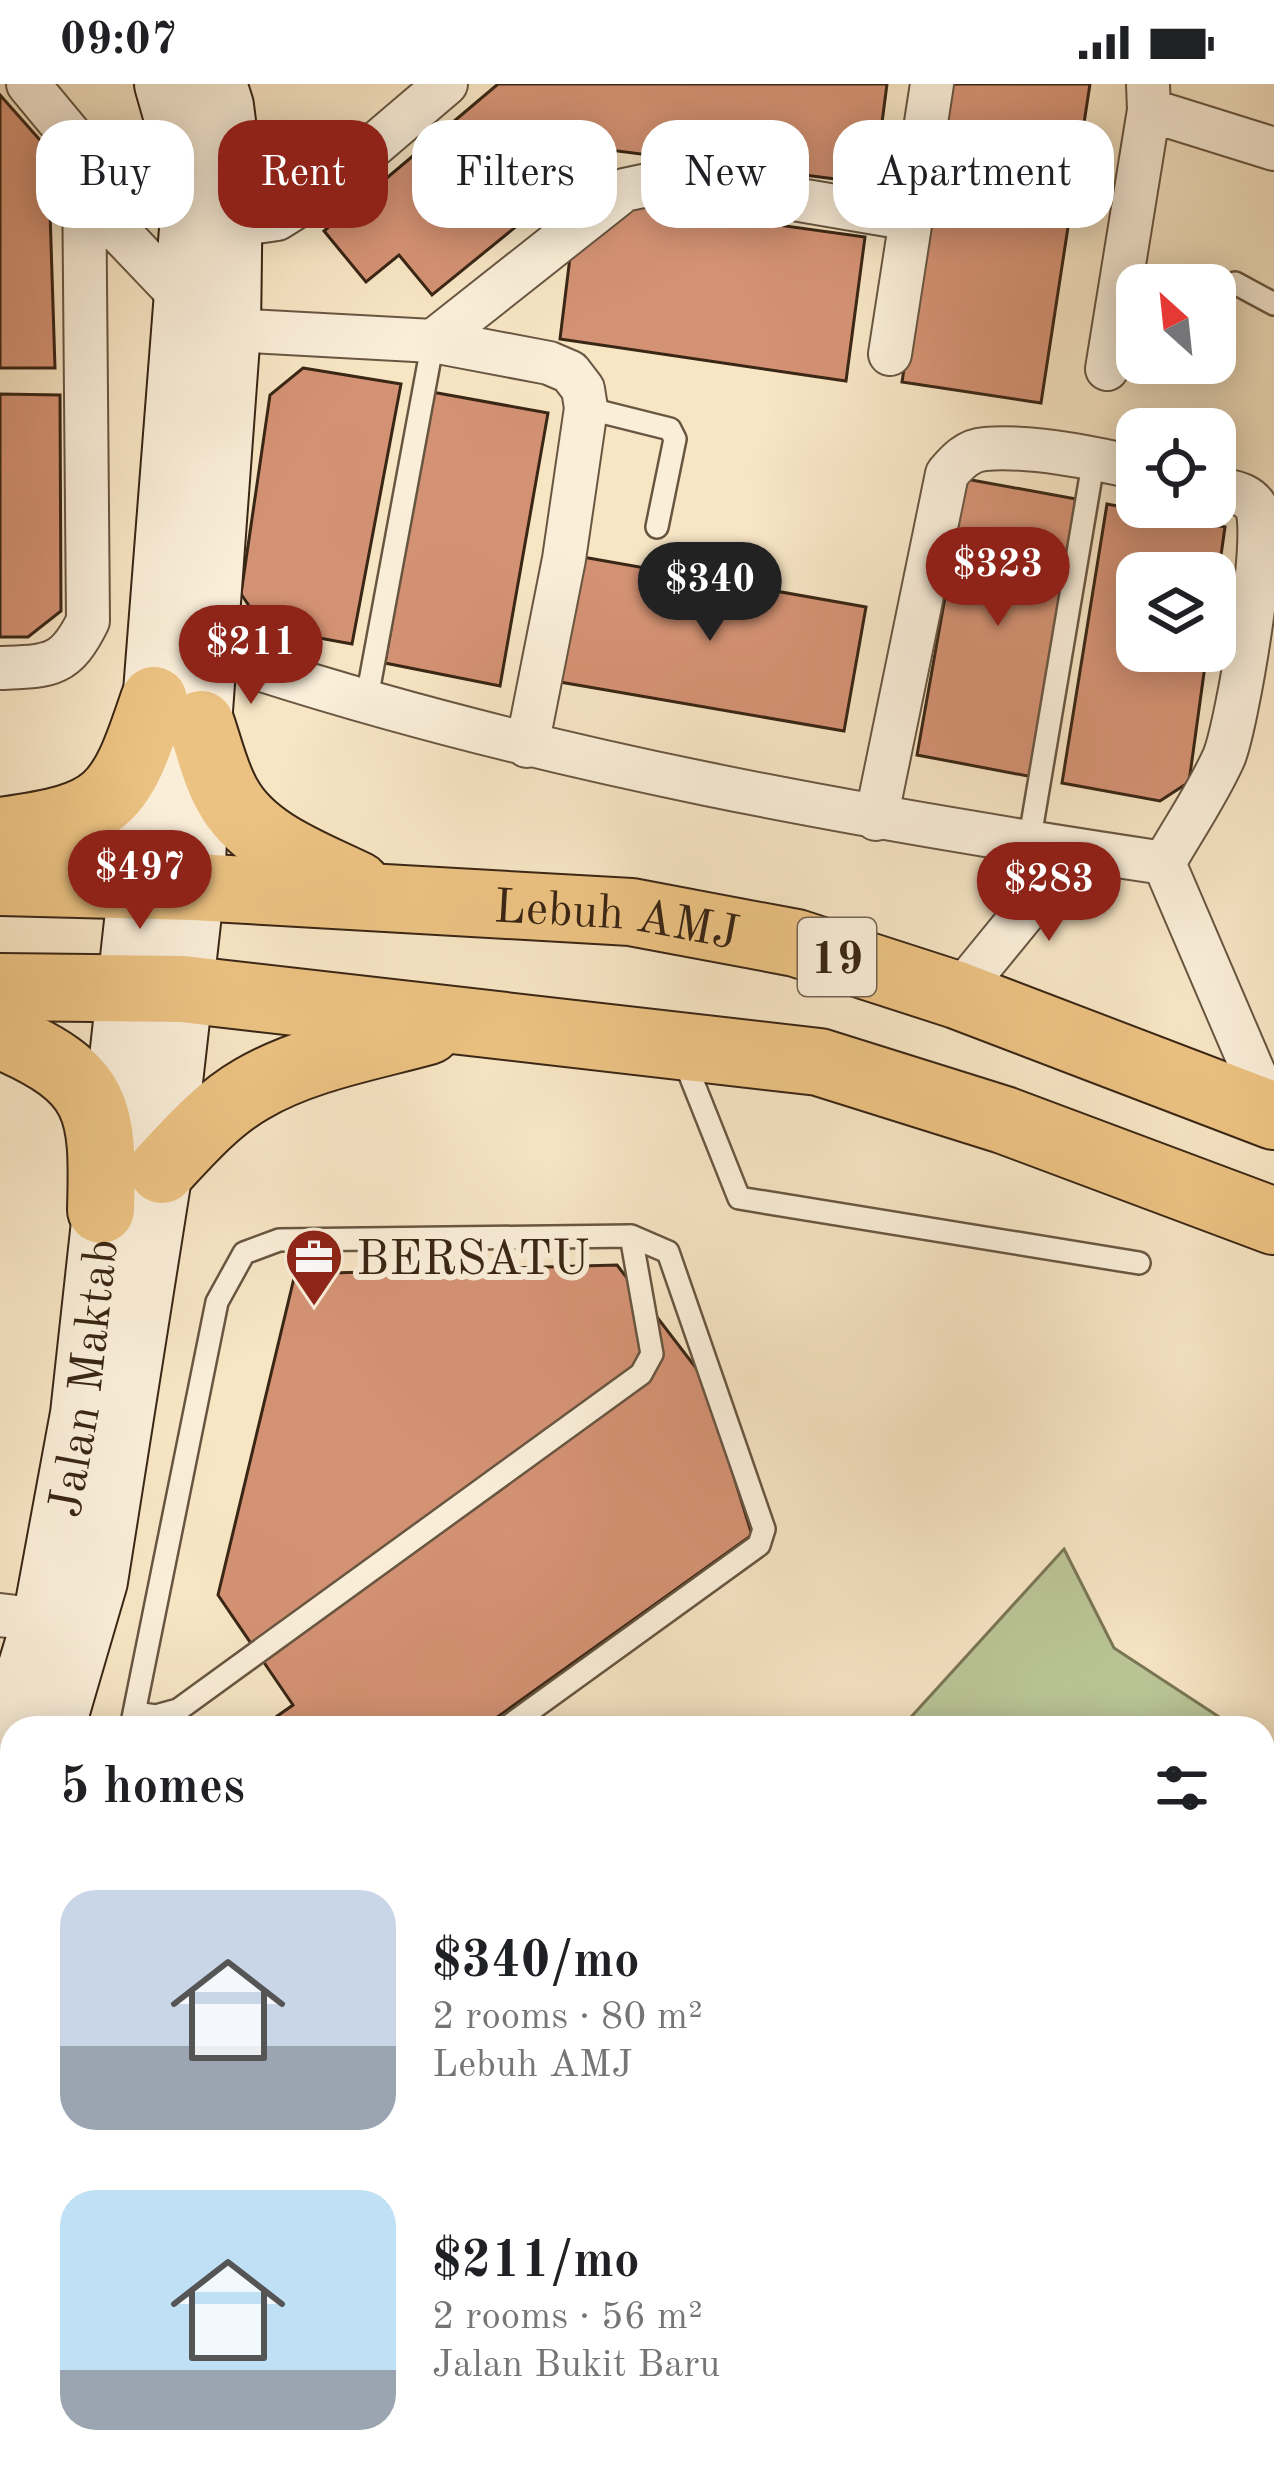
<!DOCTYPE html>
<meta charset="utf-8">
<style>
body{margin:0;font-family:"Old Standard TT",serif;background:#f6f6f6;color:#202124;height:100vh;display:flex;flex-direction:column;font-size:45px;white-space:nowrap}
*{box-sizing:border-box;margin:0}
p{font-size:39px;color:#757577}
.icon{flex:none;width:66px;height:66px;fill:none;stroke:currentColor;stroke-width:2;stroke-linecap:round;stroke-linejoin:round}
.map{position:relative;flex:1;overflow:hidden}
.sheet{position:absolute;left:0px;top:1632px;width:1275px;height:768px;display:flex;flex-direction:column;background:#fff;border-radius:36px 36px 0 0;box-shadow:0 6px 30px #0003}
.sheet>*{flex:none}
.guide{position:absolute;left:36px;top:36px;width:1203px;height:108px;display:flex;gap:24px}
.needle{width:78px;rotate:333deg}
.controls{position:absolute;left:1116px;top:180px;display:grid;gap:24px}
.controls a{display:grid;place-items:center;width:120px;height:120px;border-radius:24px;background:#fff;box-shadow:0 6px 30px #0003;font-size:60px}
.price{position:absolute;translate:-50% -102px;padding:0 27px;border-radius:42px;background:#8f2418;color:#fff;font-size:39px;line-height:78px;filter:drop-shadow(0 3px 6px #0008)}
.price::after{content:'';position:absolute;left:50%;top:72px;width:36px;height:27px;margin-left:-18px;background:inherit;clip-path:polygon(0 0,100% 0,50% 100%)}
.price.on{background:#222;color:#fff}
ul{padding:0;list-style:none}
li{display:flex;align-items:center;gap:36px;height:300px;padding:0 60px}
li span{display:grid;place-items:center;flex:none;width:336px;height:240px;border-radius:36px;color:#555}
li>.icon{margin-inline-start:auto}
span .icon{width:144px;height:144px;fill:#fffc;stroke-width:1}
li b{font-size:51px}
h2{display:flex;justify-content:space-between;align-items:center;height:144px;padding:0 60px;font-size:51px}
.pill{padding:0 42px;border-radius:36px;background:#fff;box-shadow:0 6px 30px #0003;font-size:42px;line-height:108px}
.pill.on{background:#8f2418;color:#fff}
.status{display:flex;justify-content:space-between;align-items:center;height:84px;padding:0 60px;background:#fff;direction:ltr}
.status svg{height:33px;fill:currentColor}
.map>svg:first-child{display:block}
</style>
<div class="status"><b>09:07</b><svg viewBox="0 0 49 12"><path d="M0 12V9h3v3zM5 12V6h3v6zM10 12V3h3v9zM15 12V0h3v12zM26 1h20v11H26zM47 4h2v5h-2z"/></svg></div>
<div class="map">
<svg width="1274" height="2400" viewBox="0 0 1274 2400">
<rect width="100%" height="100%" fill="#f7e5c4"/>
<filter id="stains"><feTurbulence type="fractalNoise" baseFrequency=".00167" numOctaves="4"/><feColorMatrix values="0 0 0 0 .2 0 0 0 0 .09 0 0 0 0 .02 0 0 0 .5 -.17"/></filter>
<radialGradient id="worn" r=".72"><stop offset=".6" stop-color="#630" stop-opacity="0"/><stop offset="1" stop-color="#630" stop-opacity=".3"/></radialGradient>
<!-- green -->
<path fill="#bac596" stroke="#7a7656" stroke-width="3" d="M1064,1465L1114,1564L1236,1644H901Z
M1263,1662L1274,1669V1924L1263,1929Z"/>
<!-- building -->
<path fill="#d49274" stroke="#3a2615" stroke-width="3" d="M498,0H887L874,100L610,66L432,211L399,171L366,198L324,147Z
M948,0H1090L1041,319L902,298Z
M0,11L48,65L55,284H0Z
M627,120L865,153L846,297L560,255L571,165Z
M303,284L401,300L352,560L264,544L241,510L270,311Z
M432,308L548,329L500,602L385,579Z
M0,310L60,311L61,527L28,553H0Z
M966,395L1076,415L1033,693L917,671Z
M1107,420L1225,443L1215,514V489H1137V567H1207L1189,698L1160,717L1062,699Z
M577,472L866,523L844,647L554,597Z
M617,1181L703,1293L752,1451L482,1644H260L293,1621L218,1511L295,1190Z"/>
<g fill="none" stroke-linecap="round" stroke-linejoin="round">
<!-- service casing -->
<g stroke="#695641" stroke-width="26">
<path id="service" d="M1235,199L1274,220
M586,324L670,345L675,355L657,443
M366,619L433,257
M1029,759L1094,374
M682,971L739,1114L1139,1179
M135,1629L156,1632L178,1626L641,1290L652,1270L631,1152
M131,1644L217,1218L244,1169L279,1156L631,1152L668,1168L764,1445L759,1461L506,1644
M0,1811L12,1805
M0,1947L12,1927"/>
</g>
<!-- minor casing -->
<g stroke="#695641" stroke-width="46">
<path id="minor" d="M1149,26L1274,65
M85,112L184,216
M209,145L277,135L317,110L446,0
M230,246L433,257L549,279L570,288L583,305L586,324L564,475L527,662
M433,257L624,106L676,95L911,135
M890,270L932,0
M1107,285L1149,26L1148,0
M209,524L245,575L256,584C552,679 858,733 1164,779
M0,584C49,582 65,584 88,537L84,84L77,59L28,0
M876,735L947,390C957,378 968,366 985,365C1028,361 1095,374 1137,384
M1164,779C1184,744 1208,709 1224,673C1237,641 1270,449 1256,423C1247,408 1230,408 1215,404
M1164,779L1272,1031
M957,911L1038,812L1047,799L1058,763
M0,1531L43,1536
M1263,2302L1274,2301
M989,2400L997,2388"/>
</g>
<!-- secondary casing -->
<g stroke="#3a2615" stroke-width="64">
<g id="secondary">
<path d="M54,1644L97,1497L162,1086L194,803L201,640L230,246L232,93L223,22L216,0"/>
<path id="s1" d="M0,1677L43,1536L81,1330L139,801L190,145L185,70L165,0"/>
<path d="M0,1777L12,1753"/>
</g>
</g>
<!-- trunk casing -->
<g stroke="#3a2615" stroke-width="70">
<g id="trunk">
<path d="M201,640C209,663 215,690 227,711C252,758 312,779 357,801"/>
<path d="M0,747C111,732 120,718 154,616"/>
<path id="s2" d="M0,798L194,803L631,828L796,859L957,911L1274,1032"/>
<path d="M0,903L182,905L819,978L1004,1036L1274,1137"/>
<path d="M0,951C101,994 104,1024 101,1126"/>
<path d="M162,1086C189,1057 217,1025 252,1005C305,974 370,963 428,947"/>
</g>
</g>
<!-- service -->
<use href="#service" stroke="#faeed9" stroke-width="21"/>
<!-- minor -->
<use href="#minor" stroke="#faeed9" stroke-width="42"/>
<!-- secondary -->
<use href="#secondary" stroke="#faeed9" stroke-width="60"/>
<!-- trunk -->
<use href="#trunk" stroke="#ecc282" stroke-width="66"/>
</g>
<!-- icons -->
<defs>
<g id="office-pin" transform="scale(3)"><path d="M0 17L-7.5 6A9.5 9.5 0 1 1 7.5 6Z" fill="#8f2418" stroke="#faeed9"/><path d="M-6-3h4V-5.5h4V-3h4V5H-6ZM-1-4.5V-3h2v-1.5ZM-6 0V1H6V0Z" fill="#fff"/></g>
</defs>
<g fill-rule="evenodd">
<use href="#office-pin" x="314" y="1173"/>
</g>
<g text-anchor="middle" stroke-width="12" stroke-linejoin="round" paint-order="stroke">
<!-- shield labels -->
<rect fill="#faeed9" stroke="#746250" stroke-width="3" x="798" y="834" width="78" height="78" rx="9"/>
<g font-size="45" font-weight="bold" fill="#3a2615">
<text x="837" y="889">19</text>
</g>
<!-- street labels -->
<g font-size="48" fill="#3a2615" stroke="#faeed9">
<text dy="17" stroke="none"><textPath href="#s2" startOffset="618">Lebuh AMJ</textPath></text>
<text dy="17" stroke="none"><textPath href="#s1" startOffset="393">Jalan Maktab</textPath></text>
</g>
<!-- poi labels -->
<g font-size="48" fill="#3a2615" stroke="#faeed9" text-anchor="start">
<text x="356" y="1190">BERSATU</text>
</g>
</g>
<rect width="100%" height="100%" filter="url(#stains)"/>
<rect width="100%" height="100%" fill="url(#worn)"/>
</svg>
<div class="controls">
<a><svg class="needle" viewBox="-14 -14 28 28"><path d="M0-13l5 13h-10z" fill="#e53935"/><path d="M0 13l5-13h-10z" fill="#757577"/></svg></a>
<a><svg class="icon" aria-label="locate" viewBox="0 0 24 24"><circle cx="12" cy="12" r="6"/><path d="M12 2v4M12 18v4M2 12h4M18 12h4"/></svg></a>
<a><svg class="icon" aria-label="layers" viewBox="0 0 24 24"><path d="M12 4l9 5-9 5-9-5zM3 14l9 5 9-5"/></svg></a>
</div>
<b class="price" style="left:998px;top:545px">$323</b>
<b class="price on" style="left:710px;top:560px">$340</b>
<b class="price" style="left:251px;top:623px">$211</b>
<b class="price" style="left:140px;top:848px">$497</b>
<b class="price" style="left:1049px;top:860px">$283</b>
<div class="guide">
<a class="pill">Buy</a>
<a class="pill on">Rent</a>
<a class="pill">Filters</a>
<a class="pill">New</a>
<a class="pill">Apartment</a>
</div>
<section class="sheet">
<h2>5 homes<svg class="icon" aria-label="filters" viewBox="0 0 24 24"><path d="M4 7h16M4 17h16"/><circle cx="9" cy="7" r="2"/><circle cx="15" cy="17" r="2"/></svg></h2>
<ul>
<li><span style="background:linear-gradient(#c9d6e8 65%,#9aa5b1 0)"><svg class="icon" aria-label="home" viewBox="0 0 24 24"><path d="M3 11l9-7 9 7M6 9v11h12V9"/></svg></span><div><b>$340/mo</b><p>2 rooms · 80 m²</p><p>Lebuh AMJ</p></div></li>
<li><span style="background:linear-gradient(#bfe0f5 75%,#9aa5b1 0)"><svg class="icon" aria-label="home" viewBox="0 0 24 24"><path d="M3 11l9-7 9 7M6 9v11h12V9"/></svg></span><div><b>$211/mo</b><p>2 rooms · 56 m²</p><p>Jalan Bukit Baru</p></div></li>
</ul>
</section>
</div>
